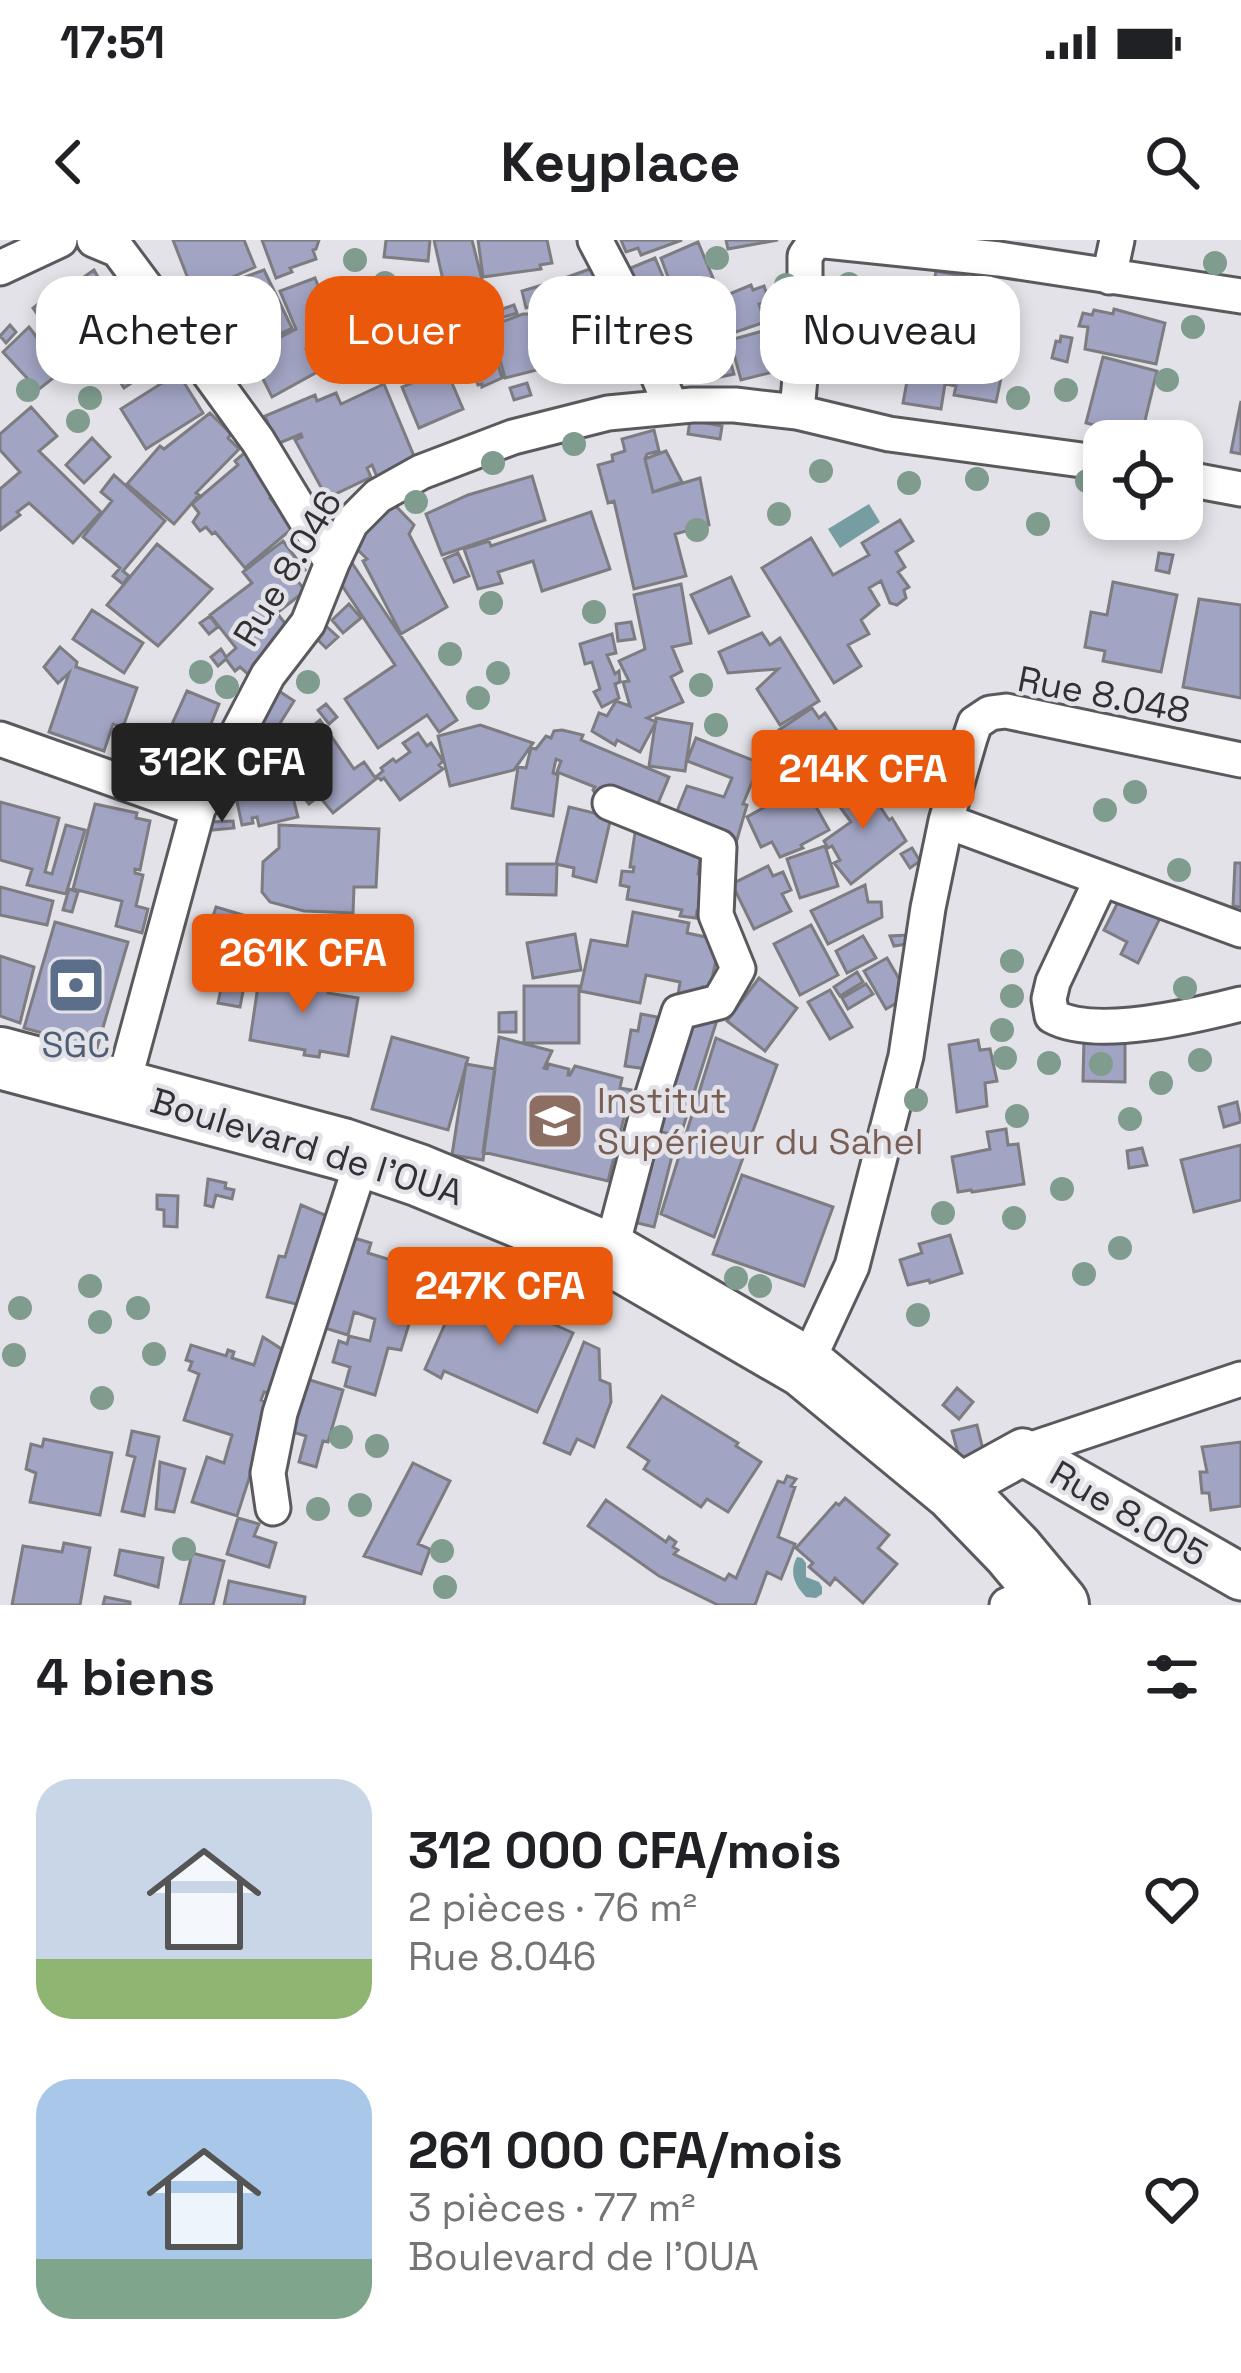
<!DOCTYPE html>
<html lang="fr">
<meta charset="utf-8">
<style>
body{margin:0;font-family:"Space Grotesk",sans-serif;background:#f6f6f6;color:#202124;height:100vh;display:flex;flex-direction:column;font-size:45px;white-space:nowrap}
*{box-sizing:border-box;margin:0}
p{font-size:39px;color:#757577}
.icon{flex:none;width:66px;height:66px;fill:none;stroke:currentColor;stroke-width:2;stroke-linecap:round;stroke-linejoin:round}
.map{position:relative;height:1365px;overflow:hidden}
.details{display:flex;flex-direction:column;background:#fff;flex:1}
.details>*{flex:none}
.guide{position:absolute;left:36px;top:36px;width:1170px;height:108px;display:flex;gap:24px}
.tools{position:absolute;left:1083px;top:180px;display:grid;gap:24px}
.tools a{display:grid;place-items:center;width:120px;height:120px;border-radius:24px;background:#fff;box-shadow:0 6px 18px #0003;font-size:60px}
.price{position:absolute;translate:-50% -102px;padding:0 27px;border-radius:12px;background:#ea580c;color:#fff;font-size:39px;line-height:78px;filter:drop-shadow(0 3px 6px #0008)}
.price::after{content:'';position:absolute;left:50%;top:72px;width:36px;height:27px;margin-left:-18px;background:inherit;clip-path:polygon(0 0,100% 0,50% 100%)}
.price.current{background:#222;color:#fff}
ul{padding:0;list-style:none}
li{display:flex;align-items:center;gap:36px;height:300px;padding:0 36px}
li span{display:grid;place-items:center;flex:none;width:336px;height:240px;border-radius:36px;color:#555}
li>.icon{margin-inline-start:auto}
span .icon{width:144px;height:144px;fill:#fffc;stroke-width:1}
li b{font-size:51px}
h2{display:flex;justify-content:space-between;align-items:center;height:144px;padding:0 36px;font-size:51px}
.tag{padding:0 42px;border-radius:36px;background:#fff;box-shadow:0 6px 18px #0003;font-size:42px;line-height:108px}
.tag.current{background:#ea580c;color:#fff}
.status{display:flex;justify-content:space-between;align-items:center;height:84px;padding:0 60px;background:#fff;direction:ltr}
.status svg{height:33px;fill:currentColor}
header{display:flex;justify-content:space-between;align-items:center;height:156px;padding:0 36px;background:#fff;font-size:54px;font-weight:800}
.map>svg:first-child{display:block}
</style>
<div class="status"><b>17:51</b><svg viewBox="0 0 49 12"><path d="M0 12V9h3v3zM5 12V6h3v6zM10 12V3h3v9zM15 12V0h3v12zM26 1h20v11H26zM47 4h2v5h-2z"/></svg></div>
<header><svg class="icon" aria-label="back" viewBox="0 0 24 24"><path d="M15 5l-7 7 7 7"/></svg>Keyplace<svg class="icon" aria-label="search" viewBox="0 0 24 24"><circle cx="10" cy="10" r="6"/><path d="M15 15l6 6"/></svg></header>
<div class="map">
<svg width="1241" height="1365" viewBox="0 0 1241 1365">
<rect width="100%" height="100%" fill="#e2e2e8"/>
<!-- water -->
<path fill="#759da2" d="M869,264L880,282L840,308L828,289Z
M797,1317L802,1318L806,1323V1337L819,1342L822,1347V1354L816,1358L806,1357C794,1345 789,1332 797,1317Z"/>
<!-- building -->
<path fill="#a1a4c3" stroke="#7c7c81" stroke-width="3" d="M173,0H244L255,27L194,54Z
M262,0H319L316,9L313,10L316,19L290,28L292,32L276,38Z
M386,0H430L428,21L384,17Z
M434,0H472L482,40L445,49Z
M478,0H547L552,23L540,25L541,29L483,37Z
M621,0H682L641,15L638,8L626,12Z
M726,0H778L728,9Z
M698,2L713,38L704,42L706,45L673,59L674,62L669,65L670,69L643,76L623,31L655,18L664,39L668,37L661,18Z
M601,25L635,114L629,116L632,125L619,129L616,121L585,132L551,43Z
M94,30L102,44L107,41L133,84L71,126L43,83L64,68L55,57Z
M264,30L292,88L231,118L208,68L240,53L234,41Z
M936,31L1000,43L994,77L1001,78L998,98L1009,100L996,162L954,155L956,146L945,144L941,169L903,163L915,97L919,98L921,81L927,82Z
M315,38L337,93L306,109L317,132L272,157L250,113L296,89L280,51Z
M437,39L448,86L369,105L358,57Z
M542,45L547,62L526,68L522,51Z
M751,45L753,50L764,46L769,61L759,64L765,82L718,98L705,64Z
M42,61L50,71L40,78L33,68Z
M514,65L517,73L501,78L499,70Z
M1114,69L1165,83L1156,124L1085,109L1088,87L1079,86L1083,73L1092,75L1094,70L1113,74Z
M828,70L905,72L904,83H909L908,130L826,127Z
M523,74H531L545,128L505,138L491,86Z
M485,81L502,138L482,147V144L478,145L461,88Z
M10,85L16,92L6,103L0,96Z
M781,86L793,127L741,140L730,100Z
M29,87L62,131L38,150L3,112Z
M1061,96L1072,98L1067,122L1052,118L1056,101L1060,102Z
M686,98L689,108L712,102L714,110L726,106L734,134L720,137L718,130L686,138L680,117L674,118L669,106Z
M148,100L163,122L124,148L109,125Z
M1103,117L1157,131L1141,197L1086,183Z
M446,129L463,169L419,188L402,147Z
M178,133L203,173L146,209L121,169Z
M527,143L531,155L514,160L510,148Z
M384,144L416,221L377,237L372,225L367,228L371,237L327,258L295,200L302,197L301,194L277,204L265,176L315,155L317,161L336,153L341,164Z
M1241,161V214L1231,212Z
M31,167L57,196L39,211L101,272L73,303L29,263L17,272L20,275L0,290V249L20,232L0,210V194Z
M210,173L231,194L228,198L239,209L196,253L199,255L174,284L127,244L160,206L164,209Z
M690,180L722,186L720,199L688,194Z
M654,190L659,211L647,214L645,219L653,252L700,238L709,285L675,294L686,336L634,349L614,261L608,263L598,225L613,221L612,215L625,211L622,199Z
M92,198L110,217L84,243L66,225Z
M248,210L279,251L270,258L294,287L245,328L215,292L212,294L206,287L200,291L193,282L199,273L192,264L238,225L235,221Z
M666,211L682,242L653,252L645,219Z
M114,235L165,281L123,331L129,336L123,344L113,336L120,328L83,297L112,261L101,252Z
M532,236L545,280L442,315L426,274L468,255Z
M390,260L414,285L409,294L447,367L401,394L363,321L367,319L353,305L377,282L372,277Z
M591,272L610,329L542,351L533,321L498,332L502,343L478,349L464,309L489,301L491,306Z
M900,280L913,301L896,312L905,327L898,332L909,347L904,350L906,358L897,365L890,363L881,341L869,348L879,365L861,380L869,394L848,405L861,426L834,443L762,328L811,298L833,335L869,315L862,303Z
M283,301L305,330L295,337L305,351L277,373L287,386L260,425L248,434L240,427L235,431L226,419L218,426L211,417L221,409L226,417L236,408L210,375L252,343L243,332Z
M157,304L212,349L158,406L107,365Z
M458,313L469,336L454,342L444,319Z
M1159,313L1173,315L1169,333L1156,330Z
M350,320L457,480L439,492L427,475L378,508L345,459L395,425L337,338Z
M731,337L749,376L709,393L691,355Z
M1113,342L1177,355L1161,432L1103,421L1105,411L1085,407L1091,372L1107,375Z
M681,344L691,403L672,407L682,431L671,437L683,462L647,478L656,482L640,512L617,500L615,505L592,491L599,473L607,476L616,461L630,466L623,442L629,441L619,421L645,409L634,355Z
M1199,359L1241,365V458L1183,447Z
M349,364L361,378L343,393L332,380Z
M92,370L143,403L124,433L73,399Z
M210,376L218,387L209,394L200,383Z
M631,382L635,399L618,401L616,384Z
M326,386L338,397L326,408L315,397Z
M762,393L770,405L780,398L819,461L780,485L757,449L778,429L728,433L719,412Z
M612,394L616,413L607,415L615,434L619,431L620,442L615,444L619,458L602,467L594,452L600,449L592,422L585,424L580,404Z
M60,407L77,422L76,427L137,448L123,487L113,484L104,511L49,492L69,433L58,443L44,427Z
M187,451L219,464L181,557L146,542Z
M279,451L294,461L267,504L247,503Z
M326,464L337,477L329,484L318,470Z
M812,468L819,478L825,473L848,507L808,532L779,490Z
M656,478L692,484L685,531L649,526Z
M320,480L354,529L364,522L376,539L333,573L319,556L309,564L271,520L275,517L273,511L282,505L280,502L293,491L298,498Z
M480,485L533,503L514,530L450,546L438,496Z
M562,490L583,495L581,500L669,537L654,573L598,558L593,550L595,547L557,532L561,521L556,519L553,533L558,535L553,576L512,568L518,527L526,528L531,508L536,509L546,496L551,498L554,491Z
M418,493L427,506L431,503L443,521L439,525L443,529L400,560L384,538L381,540L377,536L383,531L381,528L393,519L396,522L410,512L403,503Z
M696,498L760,523L743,564L747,565L736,603L673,581L687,546L724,557L732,538L687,521Z
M242,532L249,550L289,542L298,577L259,586L257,577L252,578L253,583L242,585L236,557L227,559L226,543L234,534Z
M861,536L879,560L877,562L889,580L892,578L906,601L851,644L834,623L840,620L832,606L828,608L824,601L851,582L832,556Z
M804,545L829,590L801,605L803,608L780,617L772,602L761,607L747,577Z
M0,562L59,578L45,632L52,634L66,585L85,590L66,654L27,645L32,629L0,620Z
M95,564L137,573L136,578L150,581L140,630L135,629V633L143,635L136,666L148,669L142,693L116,686L122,661L73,649Z
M569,567L611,577L596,642L573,636L574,628L556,624Z
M233,581L234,588L212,590L211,582Z
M279,585L379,589L376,647H354L353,673L304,671L270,662L262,652L263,622L279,608Z
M636,586L702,606L698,634L711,638L706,672L697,671L696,678L680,676L682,670L627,659L629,647L620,645L622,631L633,632L634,627H630Z
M825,606L838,646L800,658L787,619Z
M912,608L920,621L910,628L901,614Z
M1235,623H1241V671V667L1233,666Z
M507,624H557L556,655L507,654Z
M768,626L773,636L783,632L791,650L782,654L791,671L754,689L732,644Z
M865,645L868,662H881L882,677L828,704L811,671Z
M0,647L53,661L47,685L0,675Z
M69,649L78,652L72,672L63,670Z
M1123,652L1163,672L1138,723L1121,714L1127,702L1104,690Z
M216,667L243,675L235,698L209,689Z
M633,672L689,683L687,693L720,700L710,749L703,747L701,759L678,755L680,742L646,735L640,763L580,751L591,700L627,706Z
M55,682L128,702L97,808L24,788Z
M811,685L838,735L800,755L774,704Z
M575,694L581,730L533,738L527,703Z
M908,695V704L894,706L890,696Z
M863,696L876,718L847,733L836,711Z
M0,716L34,727L20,783L0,776Z
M887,718L909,756L886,769L864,731Z
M225,729L247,731L240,767L218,763Z
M857,732L863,742L840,756L834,747Z
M266,734L329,745L328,753L358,758L348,816L320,811L319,817L304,815L305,810L250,800L259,739L265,741Z
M759,738L797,768L765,811L727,781Z
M866,744L873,754L848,769L842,758Z
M524,746H579V803H524Z
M830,750L852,787L830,799L808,762Z
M516,772V792H499V773Z
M702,772L718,777L680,897L652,889L679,804Z
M641,774L657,777L654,814L647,829L625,826L631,790L638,791Z
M392,797L468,818L448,890L372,869Z
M499,797L552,811L544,828L547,829L549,824L569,829L568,835H570L575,826L622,838L620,848L631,850L608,941L483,912Z
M1084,797H1125V842L1083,841Z
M716,798L777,825L714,997L661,974Z
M978,800L980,810L990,809L997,841L985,843L987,866L957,872L949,805Z
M466,824L495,829L483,920L452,915Z
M1237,862L1241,882L1224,887L1219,867Z
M1006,889L1008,905L1018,904L1024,944L972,952L971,950L958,952L952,917L990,909L987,892Z
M646,897L675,904L654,987L625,980Z
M1241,905V960L1194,972L1181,920Z
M1142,908L1147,925L1129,928L1127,911Z
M742,935L833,967L804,1046L713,1014Z
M208,939L226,943L225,948L234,950L232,959L216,955L213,967L205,965Z
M157,955L178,956L177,987L164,986V970L157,969Z
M301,965L332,978L304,1066L267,1057L279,1016L285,1017Z
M950,995L962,1033L930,1043L929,1040L908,1045L900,1020L922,1013L919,1004Z
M351,997L371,1003L368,1013L397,1022L400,1013L420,1016L423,1022L421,1031L425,1032L401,1110L388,1108L375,1155L345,1146L350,1127L333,1122L339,1101L347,1104L349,1096L370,1101L375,1079L354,1072L348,1095L315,1085Z
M460,1050L473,1060L477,1050L573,1093L537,1172L444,1131L441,1138L425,1129Z
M263,1097L283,1110L269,1153L264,1152L261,1160L273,1164L237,1276L192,1262L207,1217L224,1223L232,1195L184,1180L199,1134L189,1130L192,1122L186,1120L191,1105L226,1116L228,1110L234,1112L232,1118L254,1125Z
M584,1102L599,1109L600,1140L610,1144L611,1162L594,1207L577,1199L570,1214L544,1203Z
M303,1138L343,1150L328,1202L323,1201L316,1227L299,1222L306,1196L286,1190Z
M957,1148L973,1162L959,1179L943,1165Z
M662,1156L738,1203L736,1206L761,1222L728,1272L707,1259L701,1267L644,1229L649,1221L628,1207Z
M977,1185L985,1218L961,1224L952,1191Z
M132,1191L159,1197L144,1276L122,1271L135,1217L127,1215Z
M44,1199L112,1213L100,1275L30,1262L36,1233L26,1229L31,1204L42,1207Z
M1241,1202V1266L1211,1270L1209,1253H1202L1200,1232H1207L1202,1207Z
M160,1222L185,1229L174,1272L156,1269Z
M413,1223L450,1241L418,1304L430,1309L421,1334L364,1316Z
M787,1236L796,1239L791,1246L795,1247L778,1297L795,1304L781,1339L767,1332L755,1365H718L659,1336L588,1286L606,1260L666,1302L669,1297L676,1302L673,1307L678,1310L674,1314L725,1340L729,1334L736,1338L778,1241L784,1243Z
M845,1258L889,1295L878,1308L897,1324L863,1363L835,1338L830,1345L809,1327L813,1323L796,1308L836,1263L839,1265Z
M238,1278L259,1284L254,1296L276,1303L269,1327L227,1314Z
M64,1303L90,1308L80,1365H12L23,1306L62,1312Z
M120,1310L163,1318L158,1347L115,1335Z
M192,1313L224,1321L213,1365H180Z
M229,1341L305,1357L304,1365H224Z
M105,1357L130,1362V1365H103Z"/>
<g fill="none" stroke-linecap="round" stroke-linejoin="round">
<!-- street casing -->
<g stroke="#5a5a5e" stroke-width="39">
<path id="street" d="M94,0L118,10L179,92L258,201L332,323
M595,0L628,63L671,167
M0,28L60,0
M1109,37L1117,0
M797,172L805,80V16L816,0L999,19L1241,56
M1182,238L1241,249
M0,499L198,569
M610,563L719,607L716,675L738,729L719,762L679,772L648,870L610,1014
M946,581L1241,690
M1101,640L1053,742L1049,759L1052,776C1095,800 1194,776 1241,764
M119,860L198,569L268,435L308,383L332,323L351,283L378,256L421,232L513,197L608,173L692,165H735L797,172L889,194L1104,223
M805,1127L852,1026L906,816L928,668L946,581L970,498L975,483L990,473L1006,471L1241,520
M1023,1212L1241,1139
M273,1268L268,1233L280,1173L356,939
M1007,1365L1014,1362"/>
</g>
<!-- secondary casing -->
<g stroke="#5a5a5e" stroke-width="51">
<path id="secondary" d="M954,1250L1023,1212L1241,1337"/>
</g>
<!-- highway casing -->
<g stroke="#5a5a5e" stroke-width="66">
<path id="highway" d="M0,818L342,909L418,935L610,1014L805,1127L954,1250L1013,1311L1058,1365"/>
</g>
<!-- street -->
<use href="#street" stroke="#fff" stroke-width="33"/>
<!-- secondary -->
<use href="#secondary" stroke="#fff" stroke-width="45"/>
<!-- highway -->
<use href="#highway" stroke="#fff" stroke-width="60"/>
</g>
<!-- trees -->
<g fill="#7f9c8e">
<circle cx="717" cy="18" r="12"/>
<circle cx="355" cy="20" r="12"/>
<circle cx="1215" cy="23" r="12"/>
<circle cx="385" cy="43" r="12"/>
<circle cx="849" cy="44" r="12"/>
<circle cx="786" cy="45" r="12"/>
<circle cx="462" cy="61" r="12"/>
<circle cx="685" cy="80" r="12"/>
<circle cx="1193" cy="87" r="12"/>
<circle cx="447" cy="118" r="12"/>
<circle cx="1167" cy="140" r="12"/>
<circle cx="28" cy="150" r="12"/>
<circle cx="1066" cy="150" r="12"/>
<circle cx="90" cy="158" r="12"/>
<circle cx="1018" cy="158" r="12"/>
<circle cx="78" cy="181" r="12"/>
<circle cx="574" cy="204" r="12"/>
<circle cx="493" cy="223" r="12"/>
<circle cx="821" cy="231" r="12"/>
<circle cx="977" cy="239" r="12"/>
<circle cx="1087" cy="241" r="12"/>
<circle cx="909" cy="243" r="12"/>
<circle cx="416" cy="262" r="12"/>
<circle cx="779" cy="274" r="12"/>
<circle cx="1038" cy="284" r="12"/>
<circle cx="697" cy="290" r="12"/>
<circle cx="491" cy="363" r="12"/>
<circle cx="594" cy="372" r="12"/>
<circle cx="450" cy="414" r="12"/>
<circle cx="201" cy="432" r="12"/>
<circle cx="498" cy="433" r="12"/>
<circle cx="308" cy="442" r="12"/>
<circle cx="701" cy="445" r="12"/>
<circle cx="227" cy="447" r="12"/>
<circle cx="478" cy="458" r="12"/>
<circle cx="716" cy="485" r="12"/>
<circle cx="775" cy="536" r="12"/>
<circle cx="1135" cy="552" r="12"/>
<circle cx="1105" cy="570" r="12"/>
<circle cx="1179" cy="630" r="12"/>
<circle cx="1012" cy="721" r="12"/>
<circle cx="1185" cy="748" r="12"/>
<circle cx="1012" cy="756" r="12"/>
<circle cx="1002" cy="790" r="12"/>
<circle cx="1005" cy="818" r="12"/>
<circle cx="1200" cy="820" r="12"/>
<circle cx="1049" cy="823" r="12"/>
<circle cx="1101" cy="824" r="12"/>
<circle cx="1161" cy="843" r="12"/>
<circle cx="916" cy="860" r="12"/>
<circle cx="1017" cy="876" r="12"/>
<circle cx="1130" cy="879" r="12"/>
<circle cx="1062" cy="949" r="12"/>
<circle cx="943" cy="973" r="12"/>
<circle cx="1014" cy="978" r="12"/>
<circle cx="1120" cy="1008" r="12"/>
<circle cx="1084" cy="1034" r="12"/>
<circle cx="736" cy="1038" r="12"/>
<circle cx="90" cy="1046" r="12"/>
<circle cx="760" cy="1046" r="12"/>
<circle cx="20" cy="1068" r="12"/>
<circle cx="138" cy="1068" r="12"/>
<circle cx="918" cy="1075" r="12"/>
<circle cx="100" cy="1082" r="12"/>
<circle cx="154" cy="1114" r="12"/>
<circle cx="14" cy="1115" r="12"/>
<circle cx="102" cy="1158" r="12"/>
<circle cx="341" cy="1197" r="12"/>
<circle cx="377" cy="1206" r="12"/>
<circle cx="360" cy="1265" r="12"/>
<circle cx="318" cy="1269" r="12"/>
<circle cx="184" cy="1309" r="12"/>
<circle cx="442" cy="1311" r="12"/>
<circle cx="445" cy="1347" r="12"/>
</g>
<!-- icons -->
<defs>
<g id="bank-square" transform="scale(3)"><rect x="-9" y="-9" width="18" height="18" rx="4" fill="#5c6f8a" stroke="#e2e2e8"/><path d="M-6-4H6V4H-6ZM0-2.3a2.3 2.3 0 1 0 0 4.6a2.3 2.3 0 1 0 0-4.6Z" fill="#fff"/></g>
<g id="school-square" transform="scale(3)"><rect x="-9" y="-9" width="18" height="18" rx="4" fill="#8d6e63" stroke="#e2e2e8"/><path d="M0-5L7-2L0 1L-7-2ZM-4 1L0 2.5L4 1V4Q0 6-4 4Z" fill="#fff"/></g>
</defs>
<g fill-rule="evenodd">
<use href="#bank-square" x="76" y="745"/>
<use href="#school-square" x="555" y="881"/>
</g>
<g text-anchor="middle" stroke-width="9" stroke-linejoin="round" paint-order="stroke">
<!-- street labels -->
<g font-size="36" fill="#313133" stroke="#e2e2e8">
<text transform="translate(287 328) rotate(-59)" y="13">Rue 8.046</text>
<text transform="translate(1104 454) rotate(11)" y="13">Rue 8.048</text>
<text transform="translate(307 906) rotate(17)" y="13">Boulevard de l'OUA</text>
<text transform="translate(1129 1273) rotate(30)" y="13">Rue 8.005</text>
</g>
<!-- service labels -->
<g font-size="36" fill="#4e5e75" stroke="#e2e2e8">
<text x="76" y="817">SGC</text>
</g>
<!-- education labels -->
<g font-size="36" fill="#785e54" stroke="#e2e2e8" text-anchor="start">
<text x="597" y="873">Institut<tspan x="597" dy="41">Supérieur du Sahel</tspan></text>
</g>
</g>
</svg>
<div class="tools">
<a><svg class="icon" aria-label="locate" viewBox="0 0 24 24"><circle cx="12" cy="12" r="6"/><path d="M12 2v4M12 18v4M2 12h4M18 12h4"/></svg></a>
</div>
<b class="price current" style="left:222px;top:585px">312K CFA</b>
<b class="price" style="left:863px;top:592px">214K CFA</b>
<b class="price" style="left:303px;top:776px">261K CFA</b>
<b class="price" style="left:500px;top:1109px">247K CFA</b>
<div class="guide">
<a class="tag">Acheter</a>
<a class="tag current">Louer</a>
<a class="tag">Filtres</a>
<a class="tag">Nouveau</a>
</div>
</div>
<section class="details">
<h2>4 biens<svg class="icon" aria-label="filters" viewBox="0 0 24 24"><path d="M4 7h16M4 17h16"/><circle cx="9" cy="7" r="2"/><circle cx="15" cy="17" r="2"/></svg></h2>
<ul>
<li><span style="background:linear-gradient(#c9d6e8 75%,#8fb573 0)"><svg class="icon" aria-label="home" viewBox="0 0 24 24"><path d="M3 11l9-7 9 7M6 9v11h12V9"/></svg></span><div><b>312 000 CFA/mois</b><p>2 pièces · 76 m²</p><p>Rue 8.046</p></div><svg class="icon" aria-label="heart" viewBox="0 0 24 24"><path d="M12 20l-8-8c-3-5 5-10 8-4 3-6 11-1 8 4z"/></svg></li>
<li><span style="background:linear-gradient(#a9c7e8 75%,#7fa58c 0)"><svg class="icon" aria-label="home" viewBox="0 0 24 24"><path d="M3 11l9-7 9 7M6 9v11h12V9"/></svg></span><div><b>261 000 CFA/mois</b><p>3 pièces · 77 m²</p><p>Boulevard de l'OUA</p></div><svg class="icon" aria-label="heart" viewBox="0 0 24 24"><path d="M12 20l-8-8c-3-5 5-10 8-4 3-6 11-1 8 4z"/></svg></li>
</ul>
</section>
